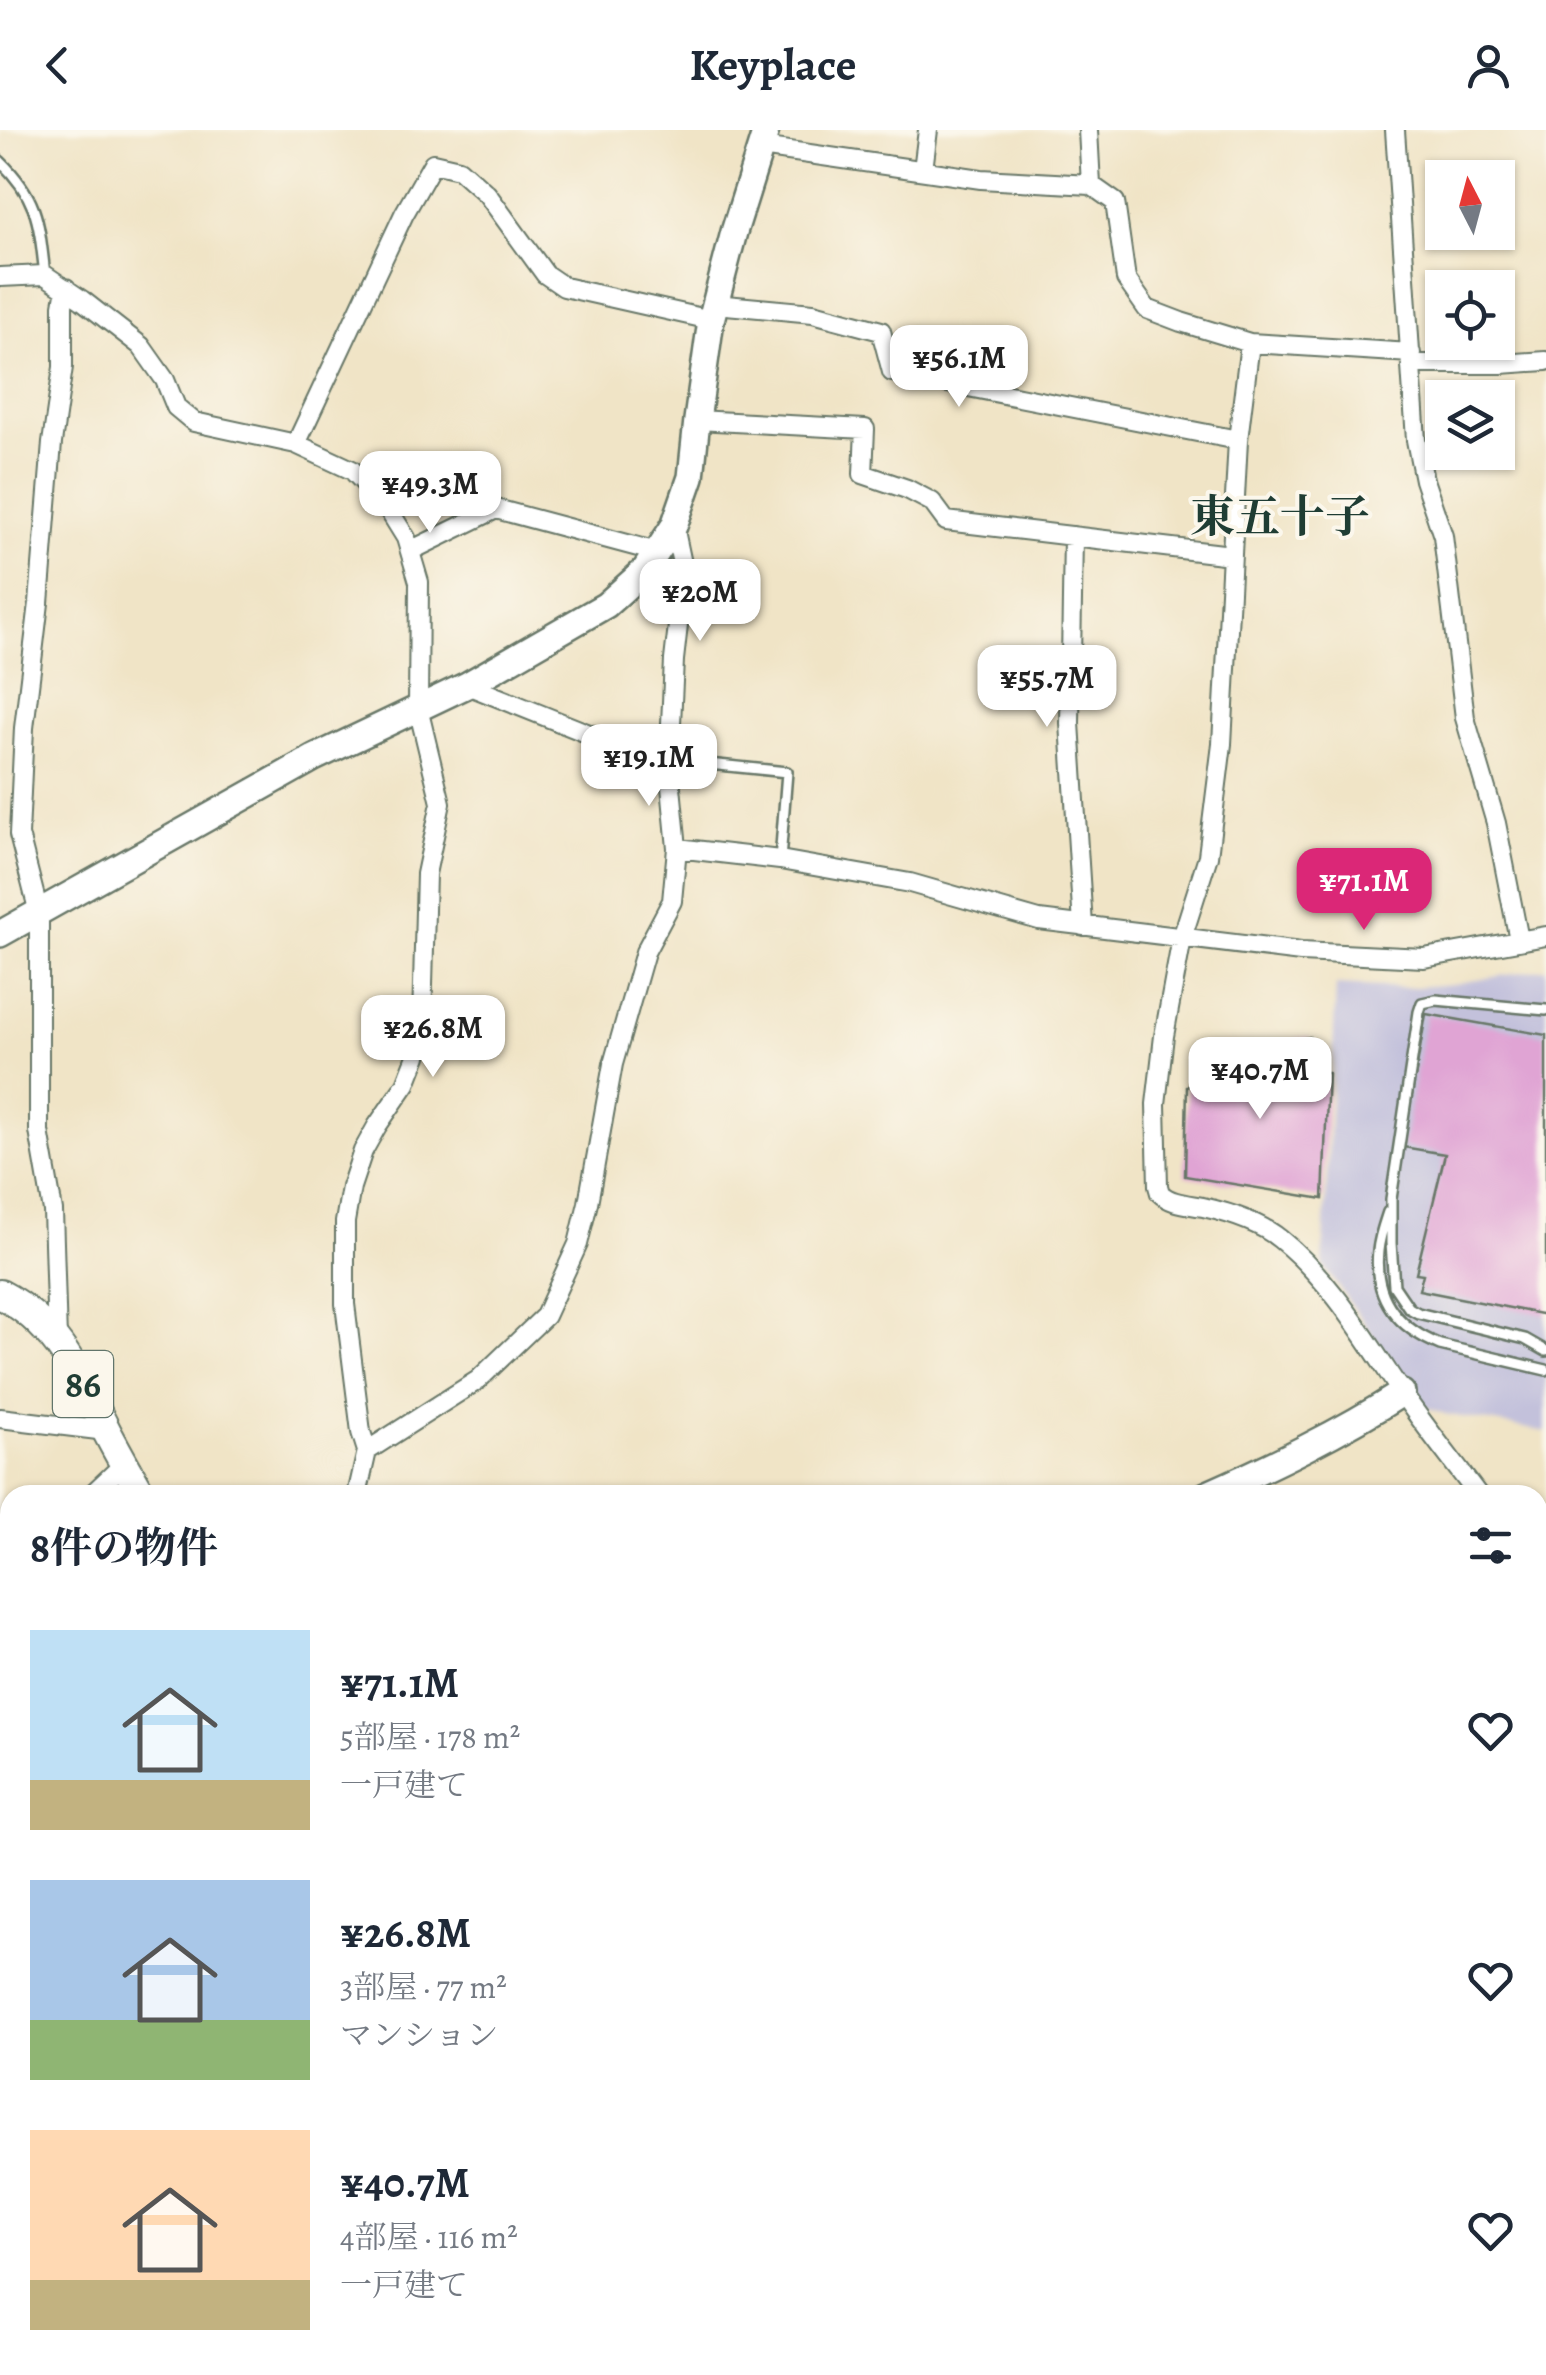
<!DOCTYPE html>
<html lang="ja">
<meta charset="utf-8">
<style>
body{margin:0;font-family:Alegreya,"Noto Serif JP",serif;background:#f2f2f3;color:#1f2937;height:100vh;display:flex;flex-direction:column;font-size:38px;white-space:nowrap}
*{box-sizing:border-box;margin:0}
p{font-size:32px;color:#747a83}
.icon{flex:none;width:55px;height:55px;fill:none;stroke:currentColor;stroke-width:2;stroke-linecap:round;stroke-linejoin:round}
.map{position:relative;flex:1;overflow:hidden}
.side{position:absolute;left:0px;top:1355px;width:1548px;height:890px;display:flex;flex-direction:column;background:#fff;border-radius:30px 30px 0 0;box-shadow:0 2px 8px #0004}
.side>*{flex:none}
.needle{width:65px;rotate:354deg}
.buttons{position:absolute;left:1425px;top:30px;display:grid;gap:20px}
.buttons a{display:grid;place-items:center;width:90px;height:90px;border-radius:0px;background:#fff;box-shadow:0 2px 8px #0004;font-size:50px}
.price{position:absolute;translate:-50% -85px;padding:0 22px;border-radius:20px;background:#fff;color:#222;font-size:32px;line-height:65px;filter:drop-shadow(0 2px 5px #0008)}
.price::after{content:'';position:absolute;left:50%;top:60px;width:30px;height:22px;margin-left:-15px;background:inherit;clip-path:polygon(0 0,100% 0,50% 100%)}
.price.active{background:#db2777;color:#fff}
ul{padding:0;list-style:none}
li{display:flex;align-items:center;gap:30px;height:250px;padding:0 30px}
li span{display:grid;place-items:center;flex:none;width:280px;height:200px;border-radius:0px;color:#555}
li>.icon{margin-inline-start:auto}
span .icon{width:120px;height:120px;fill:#fffc;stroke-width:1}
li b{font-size:42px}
h2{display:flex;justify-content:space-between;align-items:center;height:120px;padding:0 30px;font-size:42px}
header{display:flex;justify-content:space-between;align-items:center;height:130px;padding:0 30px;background:#fff;font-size:45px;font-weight:700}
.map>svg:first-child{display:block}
</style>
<header><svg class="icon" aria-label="back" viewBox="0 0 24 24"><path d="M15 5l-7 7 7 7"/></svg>Keyplace<svg class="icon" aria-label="person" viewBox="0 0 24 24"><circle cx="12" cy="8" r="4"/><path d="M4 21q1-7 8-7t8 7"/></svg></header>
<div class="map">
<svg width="1546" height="2245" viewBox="0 0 1546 2245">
<rect width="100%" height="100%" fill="#fbf7ec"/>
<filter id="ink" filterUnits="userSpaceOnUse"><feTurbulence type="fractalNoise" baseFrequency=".01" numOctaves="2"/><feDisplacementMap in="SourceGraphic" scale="20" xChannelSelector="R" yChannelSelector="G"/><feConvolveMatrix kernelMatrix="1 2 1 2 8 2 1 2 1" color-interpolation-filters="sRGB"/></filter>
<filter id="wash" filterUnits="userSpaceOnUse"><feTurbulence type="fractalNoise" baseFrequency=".0048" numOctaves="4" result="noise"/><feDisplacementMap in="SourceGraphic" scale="40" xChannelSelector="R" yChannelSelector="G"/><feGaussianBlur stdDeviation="2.25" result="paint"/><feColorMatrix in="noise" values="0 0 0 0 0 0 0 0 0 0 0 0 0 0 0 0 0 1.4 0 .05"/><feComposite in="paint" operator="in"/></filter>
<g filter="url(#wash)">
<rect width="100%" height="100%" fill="#f0e4c6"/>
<!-- industrial -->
<path fill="#c3c1db" d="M1546,838V1302L1445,1284L1423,1276L1323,1135L1336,855L1404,858L1453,854Z
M219,2235H326L337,2245H230Z"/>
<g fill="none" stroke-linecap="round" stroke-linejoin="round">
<!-- river -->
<path stroke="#77a9e3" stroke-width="35" d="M1538,1633L1546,1642
M0,2128L10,2122"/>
</g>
<g id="blocks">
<!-- building -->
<path fill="#e0a4d4" d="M1426,884L1546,905V1185L1419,1160L1423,1144L1416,1143L1445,1024L1403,1017Z
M1309,907L1305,943H1328L1323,1069L1185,1046L1187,956L1207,942L1251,919Z"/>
</g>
</g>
<g filter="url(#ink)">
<use href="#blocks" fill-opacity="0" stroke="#687767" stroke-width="2.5"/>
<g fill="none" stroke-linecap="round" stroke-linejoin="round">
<!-- lane casing -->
<g stroke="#687767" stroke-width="14">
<path id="lane" d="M0,31C39,69 39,94 45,145
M669,630L787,642L780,730
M1546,880L1436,870L1422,873L1419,882L1391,1069V1113L1394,1156L1409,1178L1418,1183L1525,1209L1546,1221
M1388,1082C1384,1094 1379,1108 1378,1121C1373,1168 1398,1198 1440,1215L1546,1240
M1296,2235L1311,2245
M1515,2235L1530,2245
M714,2245L721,2235"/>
</g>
<!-- street casing -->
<g stroke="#687767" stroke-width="22">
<path id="street" d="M1088,0L1091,55
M1395,0L1416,310L1424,350L1443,406L1465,588L1496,693L1519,810
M761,17L981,49L1091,55L1115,72L1126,149L1147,179L1181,192L1250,213L1411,223
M923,40L928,0
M0,147L45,145L82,170L141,216L165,250L176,277L194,292L296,314L352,340L385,374L406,408L419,452L418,578L441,673L426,744L422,891L417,926L406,954L377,996L363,1021L351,1057L345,1092V1174L361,1302L367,1321
M715,174L813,183L881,201L892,242L1238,310
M1250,213L1238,310L1222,614L1208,726L1182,808L1164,906L1156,974L1158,1056L1160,1063C1171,1074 1188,1074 1203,1077C1230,1083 1259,1092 1280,1109C1330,1149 1365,1208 1400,1260C1424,1296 1452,1330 1478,1365
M1411,234H1501L1546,231
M697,290L865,299L863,344L907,359L932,372L946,391L1231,425
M296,314L404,84L433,33L459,39L487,64L545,144L564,157L711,190
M1073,406L1070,593L1083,796
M410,421L496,379L657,422
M467,555L669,636
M677,718L780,730L910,753L1039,790L1301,822L1424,828L1546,806
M57,1210L53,1081L39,1001V783L19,705L24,598L39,473L52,313L63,237V175L66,158
M0,1288L106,1301
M91,1365L125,1333
M357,1365L367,1321L478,1250L545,1186L578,1114L588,1073L613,934L645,822L672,771L677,718L669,636L674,530L684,443L674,396
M0,1424L10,1427
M1538,1442L1546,1450"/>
</g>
<!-- secondary casing -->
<g stroke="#687767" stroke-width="30">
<path id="secondary" d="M0,804L314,628L467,555L606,475L645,440L674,396L691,347L697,290L711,190L734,102L766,0
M1206,1365C1273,1335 1340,1303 1402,1263"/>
</g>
<!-- primary casing -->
<g stroke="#687767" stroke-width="32">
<path id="primary" d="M0,1164C57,1194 77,1242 104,1296C116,1320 129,1342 142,1365
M573,2245L581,2235"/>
</g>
<!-- lane -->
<use href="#lane" stroke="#fff" stroke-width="9"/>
<!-- street -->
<use href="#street" stroke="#fff" stroke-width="18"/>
<!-- secondary -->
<use href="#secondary" stroke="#fff" stroke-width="25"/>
<!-- primary -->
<use href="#primary" stroke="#fff" stroke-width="28"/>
<!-- rail casing -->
<g stroke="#1f3d34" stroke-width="10">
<path id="rail" d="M0,1968L10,1977
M0,2003L10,2012
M253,2235L264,2245
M290,2235L301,2245"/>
</g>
<!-- rail -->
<use href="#rail" stroke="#fbf7ec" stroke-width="6" stroke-dasharray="19" stroke-linecap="butt"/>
</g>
</g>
<g text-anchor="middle" stroke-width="8" stroke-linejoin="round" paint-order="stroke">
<!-- shield labels -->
<rect fill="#fbf7ec" stroke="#61756b" stroke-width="2.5" x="53" y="1221" width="60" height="66" rx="8"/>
<g font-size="38" font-weight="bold" fill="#1f3d34">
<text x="83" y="1267">86</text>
</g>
<!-- quarter labels -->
<g font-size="45" font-weight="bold" fill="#1f3d34" stroke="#fbf7ec">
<text x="1280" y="402">東五十子</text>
</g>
</g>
</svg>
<div class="buttons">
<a><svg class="needle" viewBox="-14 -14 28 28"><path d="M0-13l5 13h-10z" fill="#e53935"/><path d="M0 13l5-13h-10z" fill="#747a83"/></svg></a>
<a><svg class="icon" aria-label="locate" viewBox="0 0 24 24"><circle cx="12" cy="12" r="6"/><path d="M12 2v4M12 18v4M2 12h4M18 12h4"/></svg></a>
<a><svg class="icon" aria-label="layers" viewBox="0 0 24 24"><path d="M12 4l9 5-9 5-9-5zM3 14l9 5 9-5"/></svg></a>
</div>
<b class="price" style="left:959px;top:280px">¥56.1M</b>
<b class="price" style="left:430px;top:406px">¥49.3M</b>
<b class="price" style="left:700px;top:514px">¥20M</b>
<b class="price" style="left:1047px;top:600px">¥55.7M</b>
<b class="price" style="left:649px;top:679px">¥19.1M</b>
<b class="price active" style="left:1364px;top:803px">¥71.1M</b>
<b class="price" style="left:433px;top:950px">¥26.8M</b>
<b class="price" style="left:1260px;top:992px">¥40.7M</b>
<section class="side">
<h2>8件の物件<svg class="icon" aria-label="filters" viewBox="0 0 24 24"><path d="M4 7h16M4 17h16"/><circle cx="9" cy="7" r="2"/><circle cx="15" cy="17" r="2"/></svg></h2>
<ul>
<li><span style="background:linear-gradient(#bfe0f5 75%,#c2b280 0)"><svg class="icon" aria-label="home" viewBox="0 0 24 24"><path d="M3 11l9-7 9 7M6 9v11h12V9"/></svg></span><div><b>¥71.1M</b><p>5部屋 · 178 m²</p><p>一戸建て</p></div><svg class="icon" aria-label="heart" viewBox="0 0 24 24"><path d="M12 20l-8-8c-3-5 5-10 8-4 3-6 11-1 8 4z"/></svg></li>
<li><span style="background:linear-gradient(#a9c7e8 70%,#8fb573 0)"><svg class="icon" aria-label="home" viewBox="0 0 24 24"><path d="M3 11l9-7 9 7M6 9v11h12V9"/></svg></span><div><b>¥26.8M</b><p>3部屋 · 77 m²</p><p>マンション</p></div><svg class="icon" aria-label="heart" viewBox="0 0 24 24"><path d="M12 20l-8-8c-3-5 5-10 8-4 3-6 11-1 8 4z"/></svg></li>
<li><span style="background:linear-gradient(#ffd9b3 75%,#c2b280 0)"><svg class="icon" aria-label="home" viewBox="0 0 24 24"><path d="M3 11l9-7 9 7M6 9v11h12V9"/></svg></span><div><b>¥40.7M</b><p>4部屋 · 116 m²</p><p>一戸建て</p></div><svg class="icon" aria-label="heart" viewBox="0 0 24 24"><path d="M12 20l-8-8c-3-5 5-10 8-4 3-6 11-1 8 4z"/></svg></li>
</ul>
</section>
</div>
